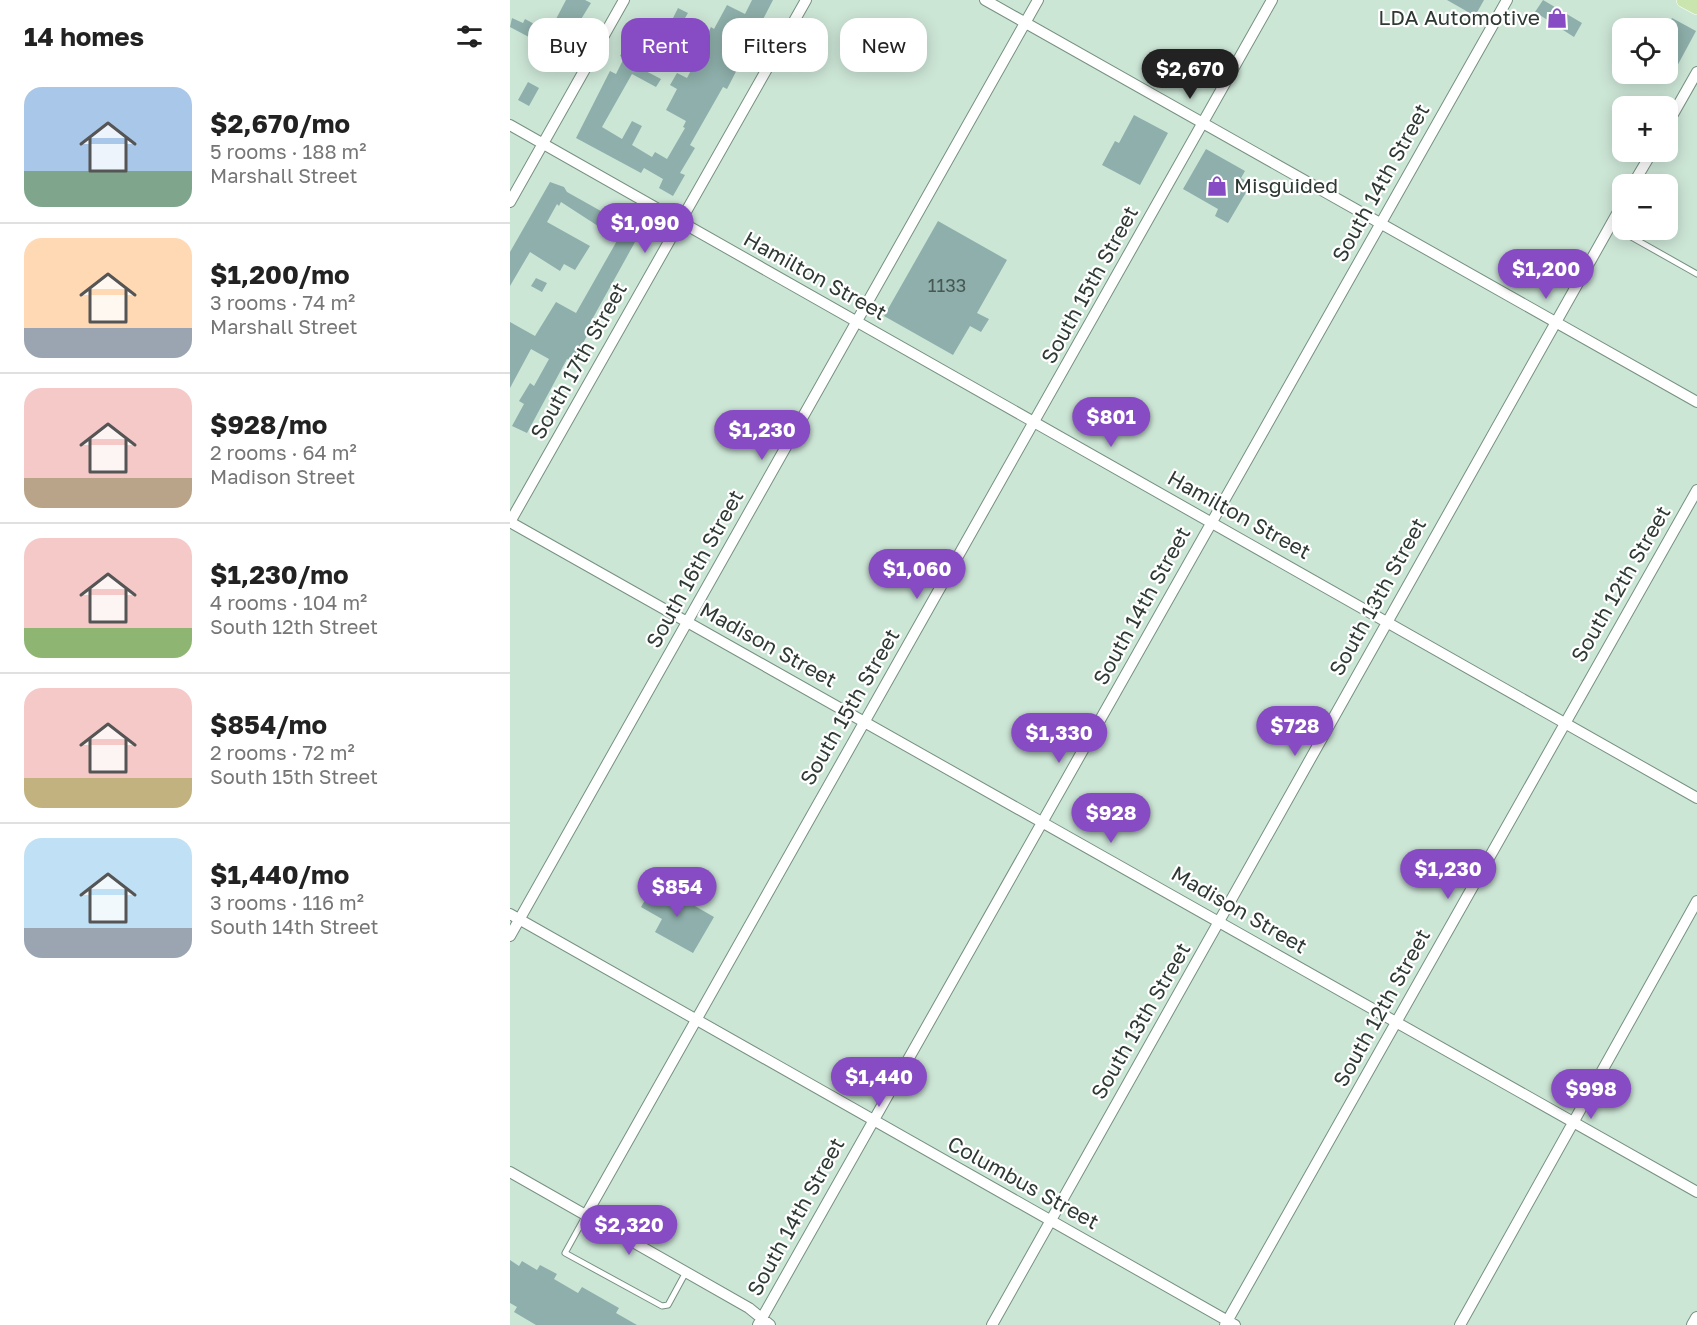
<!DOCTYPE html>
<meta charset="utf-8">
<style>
body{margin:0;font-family:"Golos Text",sans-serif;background:#f6f6f6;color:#222;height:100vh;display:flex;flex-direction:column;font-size:22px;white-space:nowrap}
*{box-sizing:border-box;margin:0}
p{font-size:20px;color:#767676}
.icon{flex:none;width:33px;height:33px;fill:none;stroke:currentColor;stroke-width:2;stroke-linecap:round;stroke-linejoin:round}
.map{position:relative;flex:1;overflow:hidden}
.sheet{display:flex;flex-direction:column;background:#fff;width:510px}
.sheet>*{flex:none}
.hud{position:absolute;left:18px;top:18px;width:570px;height:54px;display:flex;gap:12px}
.buttons{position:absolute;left:1102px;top:18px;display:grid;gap:12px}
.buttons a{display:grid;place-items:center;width:66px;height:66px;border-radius:12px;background:#fff;box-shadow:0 3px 15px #0003;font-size:30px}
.price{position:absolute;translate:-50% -51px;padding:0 14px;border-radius:21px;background:#874cc3;color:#fff;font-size:20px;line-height:39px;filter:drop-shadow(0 2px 3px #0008)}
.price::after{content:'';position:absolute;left:50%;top:36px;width:18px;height:14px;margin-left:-9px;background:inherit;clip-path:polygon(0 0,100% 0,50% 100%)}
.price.current{background:#222;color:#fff}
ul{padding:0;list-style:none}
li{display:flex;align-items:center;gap:18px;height:150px;padding:0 24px}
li+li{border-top:2px solid #e0e0e0}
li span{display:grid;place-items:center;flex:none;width:168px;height:120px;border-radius:18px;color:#555}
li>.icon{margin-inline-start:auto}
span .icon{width:72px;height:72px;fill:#fffc;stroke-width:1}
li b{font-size:26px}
h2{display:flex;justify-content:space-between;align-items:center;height:72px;padding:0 24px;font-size:26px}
.chip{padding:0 21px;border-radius:18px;background:#fff;box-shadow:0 3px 15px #0003;font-size:21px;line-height:54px}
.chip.current{background:#874cc3;color:#fff}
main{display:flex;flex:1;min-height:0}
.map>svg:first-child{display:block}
</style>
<main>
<section class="sheet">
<h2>14 homes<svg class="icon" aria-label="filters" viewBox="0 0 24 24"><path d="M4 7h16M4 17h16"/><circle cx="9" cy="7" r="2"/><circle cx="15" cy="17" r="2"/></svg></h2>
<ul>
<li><span style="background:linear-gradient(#a9c7e8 70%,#7fa58c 0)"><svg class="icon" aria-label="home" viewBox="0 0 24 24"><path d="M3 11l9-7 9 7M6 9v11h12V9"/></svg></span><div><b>$2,670/mo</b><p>5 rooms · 188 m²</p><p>Marshall Street</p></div></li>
<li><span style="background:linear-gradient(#ffd9b3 75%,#9aa5b1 0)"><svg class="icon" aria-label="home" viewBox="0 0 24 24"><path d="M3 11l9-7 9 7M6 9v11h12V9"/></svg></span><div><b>$1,200/mo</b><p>3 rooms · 74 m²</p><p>Marshall Street</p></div></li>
<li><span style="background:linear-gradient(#f6c9c9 75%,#b9a48a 0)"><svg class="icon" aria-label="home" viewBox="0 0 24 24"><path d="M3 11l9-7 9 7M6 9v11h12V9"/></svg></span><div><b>$928/mo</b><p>2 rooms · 64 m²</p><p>Madison Street</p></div></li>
<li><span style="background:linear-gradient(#f6c9c9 75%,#8fb573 0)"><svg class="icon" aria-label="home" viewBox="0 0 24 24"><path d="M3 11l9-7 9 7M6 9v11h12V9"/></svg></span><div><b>$1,230/mo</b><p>4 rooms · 104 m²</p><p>South 12th Street</p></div></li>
<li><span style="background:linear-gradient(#f6c9c9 75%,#c2b280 0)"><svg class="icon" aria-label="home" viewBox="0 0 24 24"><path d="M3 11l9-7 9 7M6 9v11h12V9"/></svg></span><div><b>$854/mo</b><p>2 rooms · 72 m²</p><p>South 15th Street</p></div></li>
<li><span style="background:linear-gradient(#bfe0f5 75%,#9aa5b1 0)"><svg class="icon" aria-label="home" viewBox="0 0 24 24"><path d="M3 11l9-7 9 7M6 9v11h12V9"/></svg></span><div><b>$1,440/mo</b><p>3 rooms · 116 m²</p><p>South 14th Street</p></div></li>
</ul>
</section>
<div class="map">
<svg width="1187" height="1325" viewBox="0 0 1187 1325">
<rect width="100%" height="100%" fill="#cce6d6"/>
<!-- building -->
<path fill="#8eafab" d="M56,0H75L81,3L65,29L46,19Z
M242,0H263L217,89L213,87L180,145L185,148L170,173L175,175L163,196L149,188L153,179L134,168L131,173L66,138L100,71L106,74L114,58L110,56L130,20L166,40L160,50L140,39L126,66L151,79L146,87L122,74L92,127L112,139L122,121L132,126L122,145L142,157L145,152L157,159L175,128L173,127L176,121L156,110L167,89L160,85L167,73L177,78L198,38L196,37L201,27L204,29L217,5L235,14Z
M937,0H974L965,16Z
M1033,0L1072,23L1064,37L1025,12Z
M168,8L178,13L172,23L163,18Z
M2,18L13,23L15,19L26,25L24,29L50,43L43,56L29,49L32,44L0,27Z
M1162,18L1186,31L1158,83V24Z
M18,82L29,88L19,106L8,100Z
M624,115L658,133L630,185L592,165L605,141L609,143Z
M696,149L735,171L731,178L741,184L718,223L705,216L708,209L673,189Z
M40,182L54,187L57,192L114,224L119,222L131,228L130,233L79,325L82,327L73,343L61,361L57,359L17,433L2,426L14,404L9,401L20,383L24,386L39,359L21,349L0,388V322L25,336L46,302L66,313L108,239L51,202L49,206L47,204L37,222L80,246L65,270L54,264L50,271L20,252L0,286V252Z
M428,221L497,260L467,313L479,319L471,332L460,326L443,355L374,316Z
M26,278L37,283L32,292L21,286Z
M145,883L204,917L183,953L145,932L152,919L131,907Z
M0,1260L9,1266L12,1261L27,1270L30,1265L47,1274L44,1279L68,1293L72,1287L109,1308L106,1313L127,1325H26L4,1312L7,1307L0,1303Z"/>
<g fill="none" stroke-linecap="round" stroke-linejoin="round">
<!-- service casing -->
<g stroke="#779081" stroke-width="7">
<path id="service" d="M1100,225L1187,274
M76,1215L55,1253L152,1306L158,1305L176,1272"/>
</g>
<!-- minor casing -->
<g stroke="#779081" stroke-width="12">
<path id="minor" d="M475,0L1187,402
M1158,123L1187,72
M0,125L1187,798
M1123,184L1142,152
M0,202L114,0
M0,522L1187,1192
M0,522L296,0
M0,914L725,1325
M0,936L528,0
M0,1172L239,1308L260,1325
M76,1215L762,0
M248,1325L997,0
M482,1325L1113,203
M715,1325L1187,490
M950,1325L1187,901"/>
</g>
<!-- tertiary casing -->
<g stroke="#779081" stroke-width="14">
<path id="tertiary" d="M1183,1325L1187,1318"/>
</g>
<!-- primary casing -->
<g stroke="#fff" stroke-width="16">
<path id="primary" d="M1174,0L1187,7"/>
</g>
<!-- service -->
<use href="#service" stroke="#fff" stroke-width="5"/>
<!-- minor -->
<use href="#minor" stroke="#fff" stroke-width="10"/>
<!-- tertiary -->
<use href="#tertiary" stroke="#fff" stroke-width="12"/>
<!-- primary -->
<use href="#primary" stroke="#cbe5af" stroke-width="15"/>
</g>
<!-- icons -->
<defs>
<g id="shop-bare" transform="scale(1.62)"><path d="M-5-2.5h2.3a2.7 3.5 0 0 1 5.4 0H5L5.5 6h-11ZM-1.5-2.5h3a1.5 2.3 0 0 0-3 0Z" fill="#874cc3" stroke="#fff" stroke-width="2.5" paint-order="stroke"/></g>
</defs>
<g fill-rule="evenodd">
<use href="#shop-bare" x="1047" y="18"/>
<use href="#shop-bare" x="707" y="186"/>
</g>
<g text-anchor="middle" stroke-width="4.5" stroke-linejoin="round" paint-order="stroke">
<!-- number labels -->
<g font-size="18" fill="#475752">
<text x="437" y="292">1133</text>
</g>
<!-- poi labels -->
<g font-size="21" fill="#2f3a34" stroke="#fff" text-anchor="end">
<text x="1030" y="25">LDA Automotive</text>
<text x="724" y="193" text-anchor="start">Misguided</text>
</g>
<!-- street labels -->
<g font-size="21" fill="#2f3a34" stroke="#fff">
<text transform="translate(871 183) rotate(-61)" y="7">South 14th Street</text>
<text transform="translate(305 276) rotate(29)" y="7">Hamilton Street</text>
<text transform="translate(580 285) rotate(-61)" y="7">South 15th Street</text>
<text transform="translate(69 361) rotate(-61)" y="7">South 17th Street</text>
<text transform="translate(729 515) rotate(29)" y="7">Hamilton Street</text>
<text transform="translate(185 569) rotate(-61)" y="7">South 16th Street</text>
<text transform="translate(1111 584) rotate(-60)" y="7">South 12th Street</text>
<text transform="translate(868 597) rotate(-61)" y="7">South 13th Street</text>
<text transform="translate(632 606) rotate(-61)" y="7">South 14th Street</text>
<text transform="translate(258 645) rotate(29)" y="7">Madison Street</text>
<text transform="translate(340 707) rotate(-60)" y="7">South 15th Street</text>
<text transform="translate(729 910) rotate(30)" y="7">Madison Street</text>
<text transform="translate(872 1008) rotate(-61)" y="7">South 12th Street</text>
<text transform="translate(631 1021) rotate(-60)" y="7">South 13th Street</text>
<text transform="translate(513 1183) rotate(29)" y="7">Columbus Street</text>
<text transform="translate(286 1217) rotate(-61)" y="7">South 14th Street</text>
</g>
</g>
</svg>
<div class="buttons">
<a><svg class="icon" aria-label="locate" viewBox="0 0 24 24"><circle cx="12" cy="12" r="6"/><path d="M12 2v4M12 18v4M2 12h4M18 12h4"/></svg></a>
<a>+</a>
<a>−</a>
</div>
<b class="price current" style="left:680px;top:100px">$2,670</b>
<b class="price" style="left:135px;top:254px">$1,090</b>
<b class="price" style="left:1036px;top:300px">$1,200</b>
<b class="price" style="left:601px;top:448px">$801</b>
<b class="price" style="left:252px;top:461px">$1,230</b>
<b class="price" style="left:407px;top:600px">$1,060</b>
<b class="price" style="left:785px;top:757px">$728</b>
<b class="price" style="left:549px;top:764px">$1,330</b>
<b class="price" style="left:601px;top:844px">$928</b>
<b class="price" style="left:938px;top:900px">$1,230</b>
<b class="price" style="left:167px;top:918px">$854</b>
<b class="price" style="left:369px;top:1108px">$1,440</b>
<b class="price" style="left:1081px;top:1120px">$998</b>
<b class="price" style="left:119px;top:1256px">$2,320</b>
<div class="hud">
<a class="chip">Buy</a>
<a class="chip current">Rent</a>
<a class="chip">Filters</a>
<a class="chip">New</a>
</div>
</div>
</main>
